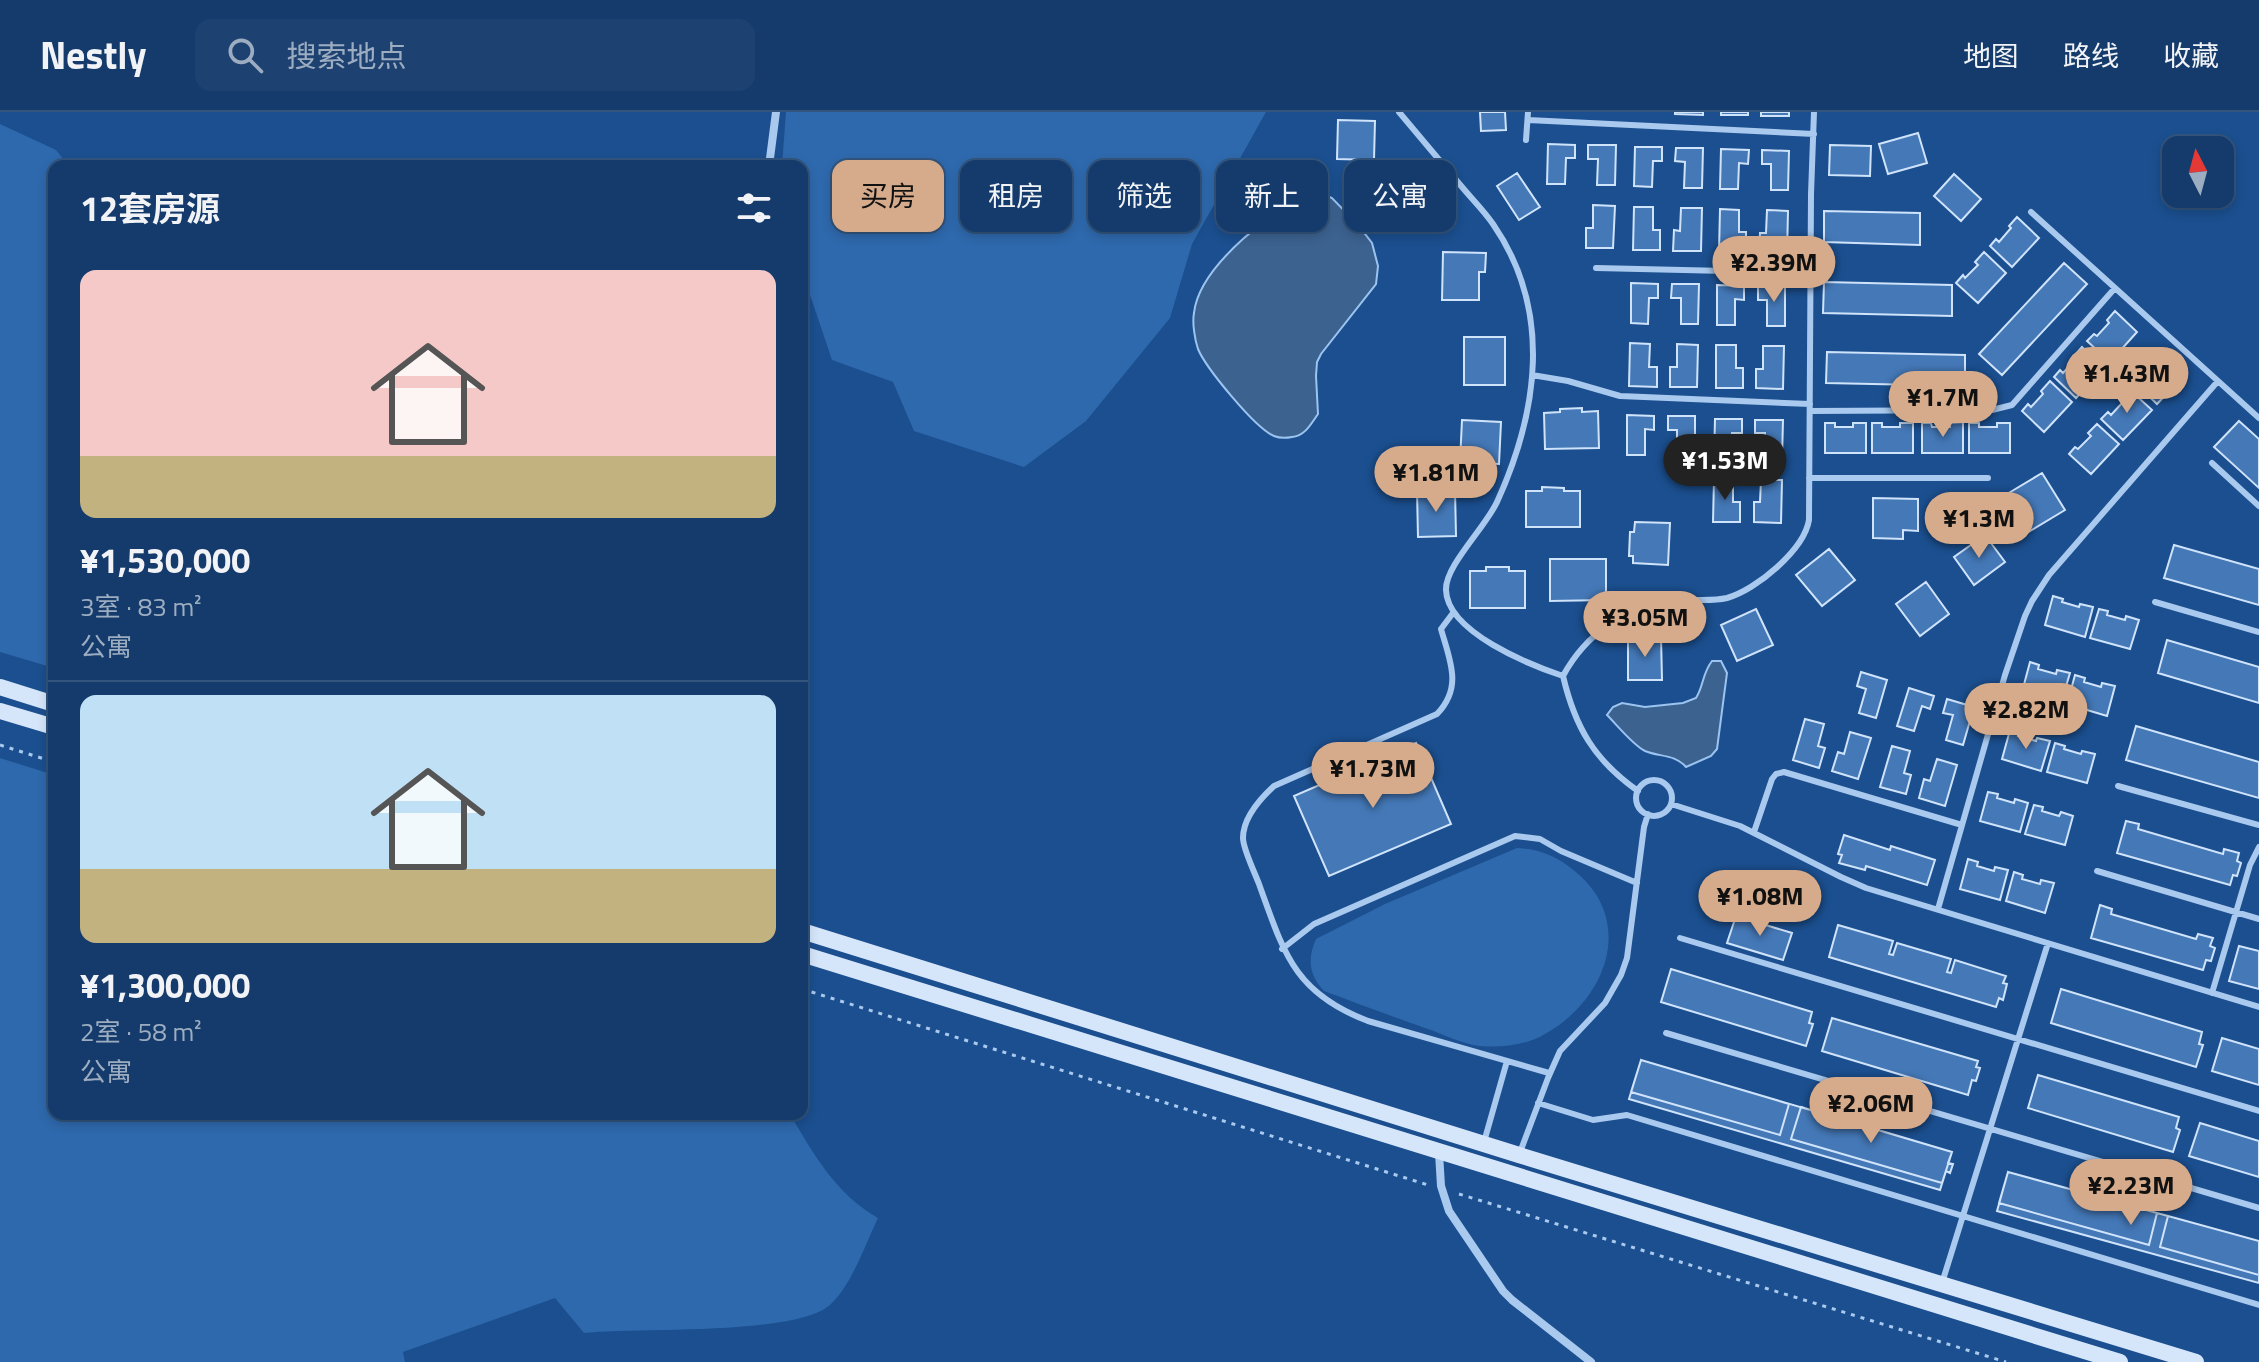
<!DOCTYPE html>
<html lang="zh">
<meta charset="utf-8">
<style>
body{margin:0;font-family:"Titillium Web","Noto Sans SC",sans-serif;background:#1d4271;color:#f1f3f6;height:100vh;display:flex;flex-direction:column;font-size:30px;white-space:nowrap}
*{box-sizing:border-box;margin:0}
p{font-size:26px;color:#9dadc1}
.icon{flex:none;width:44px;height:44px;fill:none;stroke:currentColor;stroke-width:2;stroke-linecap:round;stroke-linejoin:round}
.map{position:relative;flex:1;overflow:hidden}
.side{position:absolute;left:48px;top:48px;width:760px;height:960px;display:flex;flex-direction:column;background:#143b6b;border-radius:16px;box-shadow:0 4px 12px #0003,0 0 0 2px #33557e}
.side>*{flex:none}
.top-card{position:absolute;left:832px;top:48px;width:760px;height:72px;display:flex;gap:16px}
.needle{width:52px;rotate:354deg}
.fabs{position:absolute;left:2162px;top:24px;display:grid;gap:16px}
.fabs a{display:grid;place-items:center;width:72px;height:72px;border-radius:16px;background:#143b6b;box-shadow:0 4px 12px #0003,0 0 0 2px #33557e;font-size:40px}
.price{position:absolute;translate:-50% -68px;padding:0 18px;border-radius:28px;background:#d6ab8b;color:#111;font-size:26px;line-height:52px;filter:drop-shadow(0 2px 4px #0008)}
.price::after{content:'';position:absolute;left:50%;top:48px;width:24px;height:18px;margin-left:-12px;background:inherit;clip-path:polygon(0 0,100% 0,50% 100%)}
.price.on{background:#222;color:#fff}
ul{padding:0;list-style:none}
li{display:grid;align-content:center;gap:16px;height:424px;padding:0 32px}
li+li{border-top:2px solid #33557e}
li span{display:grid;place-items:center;height:248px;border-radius:16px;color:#555}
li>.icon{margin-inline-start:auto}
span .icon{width:144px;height:144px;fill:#fffc;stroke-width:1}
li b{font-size:34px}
h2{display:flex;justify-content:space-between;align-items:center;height:96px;padding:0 32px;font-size:34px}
.chip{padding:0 28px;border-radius:16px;background:#143b6b;box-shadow:0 4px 12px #0003,0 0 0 2px #33557e;font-size:28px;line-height:72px}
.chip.on{background:#d6ab8b;color:#111}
header{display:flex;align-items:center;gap:48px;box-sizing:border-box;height:112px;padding:0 40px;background:#143b6b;border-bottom:2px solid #33557e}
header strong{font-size:38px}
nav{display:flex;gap:44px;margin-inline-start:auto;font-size:28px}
.search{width:560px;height:72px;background:#1d4271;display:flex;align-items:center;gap:20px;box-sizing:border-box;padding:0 28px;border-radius:16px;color:#9dadc1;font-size:30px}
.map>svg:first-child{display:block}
</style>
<header>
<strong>Nestly</strong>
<div class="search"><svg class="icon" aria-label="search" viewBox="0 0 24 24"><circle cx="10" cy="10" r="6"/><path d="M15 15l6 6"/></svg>搜索地点</div>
<nav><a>地图</a><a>路线</a><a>收藏</a></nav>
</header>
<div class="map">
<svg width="2259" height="1250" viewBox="0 0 2259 1250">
<rect width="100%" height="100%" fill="#1b4f8f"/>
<!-- green -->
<path fill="#2e69ad" d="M786,0H1266L1192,132L1170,206L1086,309L1024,355L914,319L893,270L832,248L802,159V54H782Z
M0,12L56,38L69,54H54V556L0,540Z
M0,646L54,663V1002H790C814,1043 836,1082 878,1106C865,1133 852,1172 831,1192C799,1224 635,1215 584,1221L555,1186L403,1240L405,1250H0Z
M1517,736C1541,737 1559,745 1577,761C1636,811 1605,889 1545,922C1527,933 1501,936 1480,934C1462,932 1445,923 1428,917C1393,905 1359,892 1324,879C1309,863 1307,847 1316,827L1385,792Z"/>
<!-- water -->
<path fill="#3c6290" stroke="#9cc4f0" stroke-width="2" d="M1323,82L1332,86L1358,113L1372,131L1378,154L1376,172L1321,242L1317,250L1316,264L1318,302C1311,312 1305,324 1292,325C1287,326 1279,326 1274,324C1255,316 1206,256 1198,237C1195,228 1192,211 1194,201C1197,172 1224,144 1244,126C1267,107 1292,86 1323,82Z
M1712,549H1721L1727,561L1717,637L1711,644L1686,655C1675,642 1659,645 1645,639C1633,633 1617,613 1607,603L1613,595L1622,591L1645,595L1683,591L1696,586C1704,573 1702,562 1712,549Z"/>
<!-- building -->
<path fill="#4478b7" stroke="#cfe3fa" stroke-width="2" d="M1480,0H1505L1506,18L1481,19Z
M1675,0H1703V3L1675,2Z
M1721,0H1748V3H1721Z
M1761,0H1789V4H1761Z
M1338,8L1375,9L1374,48L1337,47Z
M1918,21L1927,51L1888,62L1879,32Z
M1548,32L1575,33V46H1566L1565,72H1547Z
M1588,33H1616L1615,73H1597L1598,47H1588Z
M1830,33L1871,34L1870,64L1829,63Z
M1635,35H1662V49H1653L1652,75L1634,74Z
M1676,36H1703L1702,76H1684L1685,50L1675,49Z
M1721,37L1749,38L1748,52L1739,51L1738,77H1720Z
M1762,38L1789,39L1788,78H1771V52H1762Z
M1517,61L1540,95L1519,108L1497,74Z
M1954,62L1981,87L1961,109L1934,84Z
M1395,73L1432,74V113L1394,112Z
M1593,93L1615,94L1613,136H1586V116H1593Z
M1634,95H1653V118H1660V138H1633Z
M1681,96H1702L1701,139H1673L1674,118L1680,119Z
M1720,97L1739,98V120H1746V141L1719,140Z
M1767,98L1788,99L1787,142L1759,141L1760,121H1766Z
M1824,99L1920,101V133L1824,130Z
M2017,105L2039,126L2012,155L1990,134L1996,127L1999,130L2011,116L2009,114Z
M1443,140L1486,141L1485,160H1479V188H1442Z
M1984,140L2006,161L1978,191L1956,171L1963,163L1965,166L1978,153L1975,150Z
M2064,151L2087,172L2002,263L1979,242Z
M1824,170L1952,173V204L1823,201Z
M1631,171L1658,172V186H1649L1648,212L1631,211Z
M1672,172H1699L1698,212H1681V186H1671Z
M1717,173L1744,174V188L1735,187V213H1717Z
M1758,174H1785V214H1767V188H1758Z
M2115,199L2137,220L2110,250L2087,229L2094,222L2097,224L2109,211L2107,208Z
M1464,225H1505V273H1464Z
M1630,231L1650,232L1649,255H1657V275L1629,274Z
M1677,232L1698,233L1697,275H1670V255H1677Z
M1716,233H1736V256H1743V276H1716Z
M1763,234H1784L1783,277L1756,276V257H1763Z
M2082,235L2104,256L2076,286L2054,265L2060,258L2063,261L2076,247L2073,245Z
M1827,240L1965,243V274L1826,271Z
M2163,241L2185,262L2157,292L2135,271L2142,264L2144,267L2157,254L2154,251Z
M2050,269L2072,290L2044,320L2022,299L2028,292L2031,295L2043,282L2041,279Z
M2129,277L2152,298L2123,328L2101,307L2108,300L2111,303L2123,290L2120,287Z
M1582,296V300L1598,299L1599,336L1545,337L1544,301L1560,300V297Z
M1627,303L1654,304V318L1645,317V343H1627Z
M1668,304H1695V344H1677V318H1668Z
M1715,307H1742V321H1732V347H1714Z
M1462,308L1501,310L1499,352L1460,350Z
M1755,308H1783L1782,347H1764L1765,321H1755Z
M2239,309L2259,327V376L2214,335Z
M1963,310V341H1922V311H1931L1932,315H1950V311Z
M1825,311H1835V315H1853V311H1866V341H1825Z
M1872,311H1882V315H1900V311H1913V341H1872Z
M1969,311H1979V315H1997V311H2010V341H1969Z
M2097,312L2119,332L2091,362L2069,342L2075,335L2078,337L2091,324L2088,321Z
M2042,361L2065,398L2020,425L1997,388Z
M1714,367H1733V390H1740V410H1713Z
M1761,368H1782L1781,411L1754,410V390H1760Z
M1542,375L1564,376V379H1580V415H1526V379H1542Z
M1455,378L1456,424L1418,425L1417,379Z
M1873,386L1918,387V419L1903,418V427L1873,426Z
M1635,410L1670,411L1668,453L1633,451V444H1629L1630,420H1634Z
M1985,423L2005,450L1974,473L1954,445Z
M2174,433L2259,457V493L2164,466Z
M1829,437L1855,468L1822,494L1796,463Z
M1550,447H1606V488L1550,489Z
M1486,455H1509V459H1525V496H1470V459H1486Z
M1926,470L1949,502L1920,524L1896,492Z
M2053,484L2063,487L2062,490L2079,495L2080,492L2093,495L2085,525L2045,513Z
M1756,497L1773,533L1737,549L1721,513Z
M2099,497L2108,499L2107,503L2125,508L2126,504L2139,508L2130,537L2090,526Z
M1628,525H1661L1662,568H1628Z
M2167,528L2259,555V591L2158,561Z
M2030,550L2039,553L2038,557L2056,562L2057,558L2070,561L2061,591L2022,580Z
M1861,560L1887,568L1876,606L1859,601L1866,577L1857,574Z
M2075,563L2085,566L2084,570L2101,575L2102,571L2115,574L2107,604L2067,592Z
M1909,576L1934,584L1930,597L1922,594L1914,619L1897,614Z
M1947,587L1974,595L1963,633L1946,628L1953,603L1943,601Z
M1805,607L1824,612L1818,634L1825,636L1819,656L1793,648Z
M2136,614L2259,650V686L2126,648Z
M2010,618L2019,621L2018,624L2036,629L2037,626L2050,629L2041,659L2002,647Z
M1850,620L1871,626L1858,667L1832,659L1838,640L1844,642Z
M1416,631L1451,712L1329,764L1294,684Z
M2055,631L2065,634L2064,637L2081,642L2082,639L2095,642L2087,671L2047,660Z
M1892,634L1910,639L1904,661L1911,663L1906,682L1880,675Z
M1937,647L1957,653L1945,694L1919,686L1924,667L1930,669Z
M1988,680L1998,682L1997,686L2014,691L2015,687L2028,691L2020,720L1980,709Z
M2034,693L2043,695L2042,699L2059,704L2061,700L2073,704L2065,733L2025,722Z
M2126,709L2139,712L2138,717L2223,742L2224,737L2239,741L2237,749L2241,751L2237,764L2233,763L2230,773L2117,741Z
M1844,723L1890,738L1891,734L1935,748L1927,773L1866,754L1865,758L1839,751L1842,743L1838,742Z
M1968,747L1978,750L1977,754L1994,759L1995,755L2008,758L2000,788L1960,777Z
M2014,760L2023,763L2022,767L2040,772L2041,768L2054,771L2045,801L2006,789Z
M2100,793L2112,797L2111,802L2196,827L2198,822L2213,826L2210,834L2215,836L2211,849L2206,848L2203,858L2091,826Z
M1736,804L1792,821L1783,848L1727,831Z
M1838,813L1893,829L1889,842L1893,843L1897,831L1951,847L1947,860L1951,861L1955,848L2006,864L2003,871L2007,872L2003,888L1999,886L1996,895L1829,845Z
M2239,834L2259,839V877L2229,869Z
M1671,857L1812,900L1809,911L1813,912L1806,934L1661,890Z
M2061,877L2202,920L2199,932L2203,933L2196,955L2051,911Z
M1832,906L1978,949L1976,955L1980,956L1976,969L1972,968L1968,983L1822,939Z
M2222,926L2259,937V973L2212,959Z
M1641,948L1952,1040L1948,1051L1953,1052L1950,1061L1946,1059L1940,1078L1629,987Z
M1641,948L1789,992L1780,1023L1631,980Z
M2038,963L2179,1005L2176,1016L2180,1018L2173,1040L2028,996Z
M1801,995L1952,1040L1942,1071L1791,1027Z
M2200,1011L2259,1029V1065L2189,1044Z
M2008,1060L2157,1101L2149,1133L1999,1091Z
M2008,1060L2259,1129V1171L1997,1099Z
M2168,1104L2259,1129V1163L2160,1135Z"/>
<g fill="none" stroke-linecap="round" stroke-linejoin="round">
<!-- path -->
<path stroke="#a9c9ee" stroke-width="3" stroke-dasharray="4 6" stroke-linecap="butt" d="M0,633L54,650
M802,877L1428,1073
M1459,1082L2006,1250"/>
<!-- service -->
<path stroke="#a9c9ee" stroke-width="6" d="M1399,0C1420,25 1441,50 1462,75C1472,87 1484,99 1493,112C1553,199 1538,300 1497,390C1485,416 1445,454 1446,478C1447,520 1530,553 1563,564
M1528,8L1814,22
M1526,28L1528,0
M2031,100L2259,306
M1596,156L1811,161
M1532,263L1568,269L1620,284L1810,292
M1810,299L1992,298L2012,293L2115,176
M2212,351L2259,394
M1809,366H1988
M2155,490L2259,520
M1453,501L1441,517C1450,549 1463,575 1437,602L1274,674C1261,686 1243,706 1243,726C1243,737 1255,761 1259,772C1284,841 1294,881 1368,909L1549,961
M1636 686a18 18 0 1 1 36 0a18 18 0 1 1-36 0Z
M2118,674L2259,713
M1638,679C1594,648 1575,615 1563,564C1585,523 1629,490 1677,488C1694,487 1710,490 1727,486C1756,478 1804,438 1809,408L1811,82L1814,0
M1671,692L1740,714L1841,765L1866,776L2259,895
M1754,720L1772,667L1776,662L1784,660L1962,713
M2097,759L2259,807
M1938,797L2005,563L2025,504L2032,489L2049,463L2218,269
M1680,826L2259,999
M1282,837L1314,812L1515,724L1540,727L1561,739L1637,771
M2212,881L2250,753L2259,735
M1666,921L2259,1096
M1538,991L1593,1008L1627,1003L2259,1193
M1484,1030L1507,949
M1519,1043L1548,966L1560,939L1605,891L1621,863L1627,846L1644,715L1648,702
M1942,1171L2048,831"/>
<!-- minor -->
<path stroke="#a9c9ee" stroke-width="8" d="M769,54L776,0
M1439,1041L1441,1074L1449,1099L1503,1179L1512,1188L1591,1250"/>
<!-- secondary -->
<path stroke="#d6e6fa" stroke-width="16" d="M0,575L54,592
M0,599L54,615
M802,819L1519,1043L2196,1250
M802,842L2120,1250"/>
</g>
</svg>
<div class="fabs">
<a><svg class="needle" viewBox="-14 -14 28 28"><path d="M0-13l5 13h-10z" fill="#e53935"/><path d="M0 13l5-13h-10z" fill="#9dadc1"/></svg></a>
</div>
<b class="price" style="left:1774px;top:192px">¥2.39M</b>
<b class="price" style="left:2127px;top:303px">¥1.43M</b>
<b class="price" style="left:1943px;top:327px">¥1.7M</b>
<b class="price on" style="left:1725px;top:390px">¥1.53M</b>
<b class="price" style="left:1436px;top:402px">¥1.81M</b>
<b class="price" style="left:1979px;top:448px">¥1.3M</b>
<b class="price" style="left:1645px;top:547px">¥3.05M</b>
<b class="price" style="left:2026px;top:639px">¥2.82M</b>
<b class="price" style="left:1373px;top:698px">¥1.73M</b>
<b class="price" style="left:1760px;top:826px">¥1.08M</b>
<b class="price" style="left:1871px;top:1033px">¥2.06M</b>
<b class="price" style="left:2131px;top:1115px">¥2.23M</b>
<div class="top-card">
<a class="chip on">买房</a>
<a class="chip">租房</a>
<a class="chip">筛选</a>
<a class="chip">新上</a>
<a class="chip">公寓</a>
</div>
<section class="side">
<h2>12套房源<svg class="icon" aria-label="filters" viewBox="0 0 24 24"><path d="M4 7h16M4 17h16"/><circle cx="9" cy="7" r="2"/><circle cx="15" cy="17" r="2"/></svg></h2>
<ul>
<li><span style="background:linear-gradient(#f6c9c9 75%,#c2b280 0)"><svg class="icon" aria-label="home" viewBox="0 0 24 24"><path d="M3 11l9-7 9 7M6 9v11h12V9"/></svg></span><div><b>¥1,530,000</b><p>3室 · 83 m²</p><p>公寓</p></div></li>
<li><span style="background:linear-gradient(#bfe0f5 70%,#c2b280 0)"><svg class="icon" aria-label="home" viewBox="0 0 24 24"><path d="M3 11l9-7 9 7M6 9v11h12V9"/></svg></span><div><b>¥1,300,000</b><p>2室 · 58 m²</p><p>公寓</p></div></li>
</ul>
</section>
</div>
